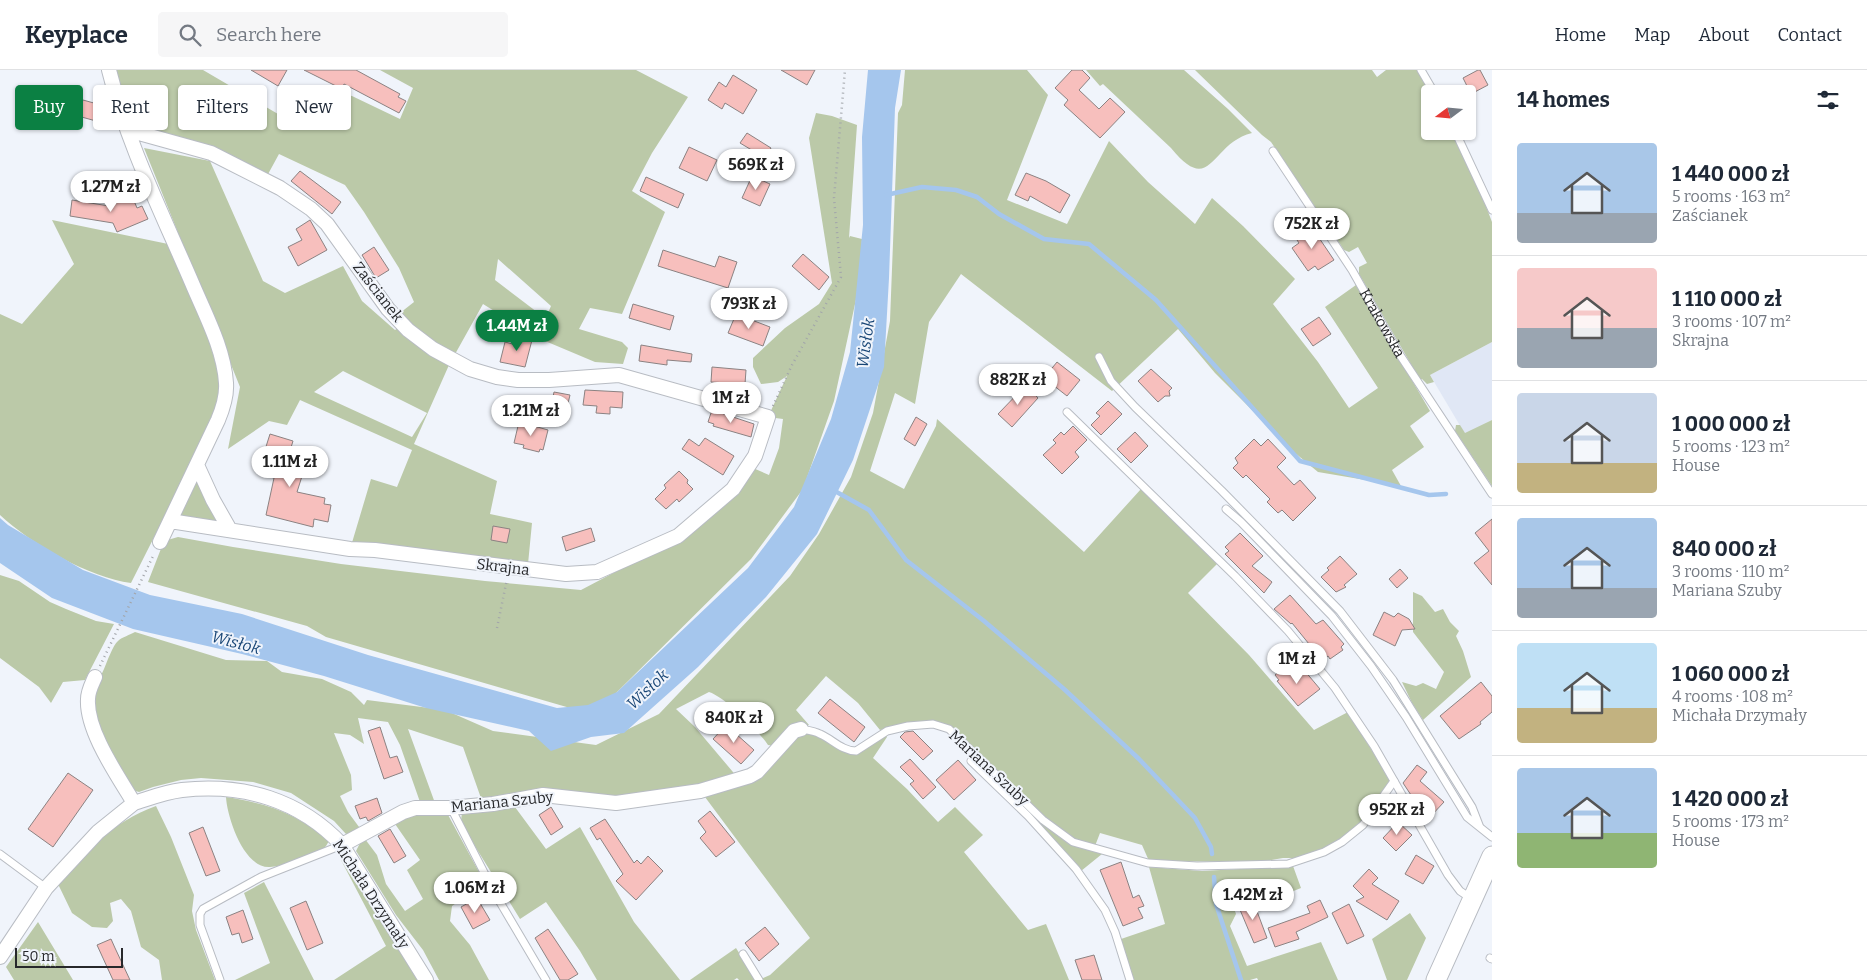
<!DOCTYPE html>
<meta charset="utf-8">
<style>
body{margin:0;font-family:Bitter,serif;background:#f6f6f7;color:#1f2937;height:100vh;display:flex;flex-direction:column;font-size:19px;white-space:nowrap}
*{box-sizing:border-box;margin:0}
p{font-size:16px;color:#747a83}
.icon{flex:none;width:28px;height:28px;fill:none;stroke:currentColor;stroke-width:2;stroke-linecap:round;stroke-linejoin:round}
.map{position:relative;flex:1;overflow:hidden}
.side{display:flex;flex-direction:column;background:#fff;width:375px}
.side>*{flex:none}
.guide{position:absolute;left:15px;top:15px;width:475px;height:45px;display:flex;gap:10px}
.needle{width:32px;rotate:254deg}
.fabs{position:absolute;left:1421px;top:15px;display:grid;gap:10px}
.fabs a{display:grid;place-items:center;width:55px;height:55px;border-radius:5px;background:#fff;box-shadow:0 1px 4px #0004;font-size:25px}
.scale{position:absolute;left:15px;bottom:12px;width:108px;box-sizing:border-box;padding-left:5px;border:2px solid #27282b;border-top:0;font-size:14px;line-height:18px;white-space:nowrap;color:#27282b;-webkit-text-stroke:4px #f0f4fb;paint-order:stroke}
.price{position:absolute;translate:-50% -42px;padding:0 11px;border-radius:18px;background:#fff;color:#222;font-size:16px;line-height:32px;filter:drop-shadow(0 1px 2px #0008)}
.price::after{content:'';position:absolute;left:50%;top:30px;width:15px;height:11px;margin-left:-8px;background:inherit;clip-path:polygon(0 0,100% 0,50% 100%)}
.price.on{background:#0b8043;color:#fff}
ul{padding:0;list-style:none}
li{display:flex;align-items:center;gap:15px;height:125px;padding:0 25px}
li+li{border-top:1px solid #e0e1e3}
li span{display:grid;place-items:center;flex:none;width:140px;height:100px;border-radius:5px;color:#555}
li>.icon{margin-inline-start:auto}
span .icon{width:60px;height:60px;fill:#fffc;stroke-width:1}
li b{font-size:21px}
h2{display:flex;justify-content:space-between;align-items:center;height:60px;padding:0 25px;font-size:21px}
.tag{padding:0 18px;border-radius:5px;background:#fff;box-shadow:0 1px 4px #0004;font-size:18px;line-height:45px}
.tag.on{background:#0b8043;color:#fff}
header{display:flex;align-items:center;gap:30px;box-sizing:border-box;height:70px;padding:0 25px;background:#fff;border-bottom:1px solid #e0e1e3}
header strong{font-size:24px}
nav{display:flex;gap:28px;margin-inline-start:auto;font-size:18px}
.search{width:350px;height:45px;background:#f6f6f7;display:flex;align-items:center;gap:12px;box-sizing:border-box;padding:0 18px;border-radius:5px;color:#747a83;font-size:19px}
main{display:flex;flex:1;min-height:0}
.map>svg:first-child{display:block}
</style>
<header>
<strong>Keyplace</strong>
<div class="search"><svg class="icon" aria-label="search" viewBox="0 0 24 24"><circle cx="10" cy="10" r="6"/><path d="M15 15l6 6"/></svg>Search here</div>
<nav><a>Home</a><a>Map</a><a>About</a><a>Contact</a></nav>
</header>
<main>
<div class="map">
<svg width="1492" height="910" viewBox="0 0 1492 910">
<rect width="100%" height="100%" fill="#f0f4fb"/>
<!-- built -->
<path fill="#e0e7f5" d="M1492,272V350L1465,364L1430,305Z"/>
<!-- green -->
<path fill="#bbc9a8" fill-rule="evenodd" d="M114,0H203L290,51L315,58L313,41L328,20L352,26L400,49L413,18L380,0H636L688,27L652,83L632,121L665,142L622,244L590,238L579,259L622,272L628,278L623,294L595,292L538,268L483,234L454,286L436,277L400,243L414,232L399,198L364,142L345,115L279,84L267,106L132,54ZM498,189L551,236L547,245L537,242L495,210Z
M905,0H1027L1048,25L1007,130L1067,154L1109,71L1148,112L1195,154L1212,128L1243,156L1295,209L1273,234L1318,292L1349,338L1378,318L1325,237L1356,215L1430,341L1410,356L1424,377L1392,400L1401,416L1318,402L1295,383L1215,303L1178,259L1112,321L961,204L929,252L915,334L895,323L870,401L904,419L936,356L937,349L1084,482L1141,419L1217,494L1188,523L1249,585L1314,660L1348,642L1391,711L1363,750L1344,767L1327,777L1296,788H1283L1260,792L1149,791L1142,775L1100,763L1095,776L1075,771L1059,761L1019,724L953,658L936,651H925L904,653L880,660L858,633L826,606L796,640L809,655L791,660L774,676L768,675C759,661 725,627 709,622L676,639L695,657L738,708L619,730L482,731L463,677L408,659L435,733L420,732L400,675L388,652L358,648L364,674L350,665L334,663L351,705L352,720L340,726L348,742L362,761L346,764L334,751L291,723L253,712L201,708L181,710L153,717L139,722L132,720C113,677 80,649 104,599C107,592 113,575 118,571C122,567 130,565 135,562L226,590L267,591L282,602L322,609L351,622L364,635L367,630L445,640L493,661L596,675L659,644L790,506L819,464L851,407L873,343L890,251L898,43L902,35Z
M1086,0H1184L1228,39L1252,63C1210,73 1212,128 1171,78L1103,14L1100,16Z
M1195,0H1372L1377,7L1386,0H1418L1431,24L1430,61H1451L1477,113L1492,152V272L1430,305L1434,312L1427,314L1422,309L1420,310L1359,204V197L1367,193L1358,177L1349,182L1344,180L1271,72L1262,65Z
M816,43L832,46L857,55L849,168L850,166L862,169L860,211L834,331L803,419L751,489L609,630L577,640L326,567L307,556L148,512L164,471L178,467L233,477L341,494L485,511L581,520L678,469L753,398L769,405L779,378L783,349L768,347L787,306L778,312L761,314L753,297V288L785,258L819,234L832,213L809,68Z
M144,78L210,91L263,211L285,223L343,196L362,231L395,260L398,258L449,295L414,374L497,411L490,444L532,453L528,494L351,476L371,409L397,417L412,380L300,330L287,355L269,351L228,379L240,317ZM343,301L427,343L412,367L314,322Z
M52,150L173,175L210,273L223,321L210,356L131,513C90,508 31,474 0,445V244L22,254L74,194Z
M1492,350V416L1455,361L1456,355H1460L1465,363Z
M197,410L219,452L182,449L179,445Z
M0,505L19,511L50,532L66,539L96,551L114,554L85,610L63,612L51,633L39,617L0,588Z
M1413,522L1422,526L1435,542L1443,539L1450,552L1459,561L1456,566L1463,581L1471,607L1423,650L1412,633L1402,612L1416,616L1423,613L1436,619L1444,602L1413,562Z
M800,662L819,666L849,683L886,664L887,667L873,688L907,719L938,752L955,737L983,765L964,782L1028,860L1046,854L1069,910H762L761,909L770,905L810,868L702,723L740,712Z
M994,704L1037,748L1059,767L1102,784L1081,801L991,706Z
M226,727C269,734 293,742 327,769L329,771L326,776L322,780C305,784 288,796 270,797C244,799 227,747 226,727Z
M512,733L546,779L580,757L634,852L680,910H597L580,881L546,832L520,849L468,765L461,751L462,742Z
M156,736L171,767L194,825L192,841L196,860L215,910H162L159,890L141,877L131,841L121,829L110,833L113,851L107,858L92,857L72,843L58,814C90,779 110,753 156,736Z
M419,742L447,743L485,813L452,836L450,851L470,875L489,910H439L423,880L396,845L356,781L361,771L365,769L377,785L386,814L405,841L423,829L407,800L420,790L393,751Z
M341,790L348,795L420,910H334L386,876Z
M1293,796L1301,818L1264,833L1250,820L1228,821L1236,844L1230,856L1247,896L1321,872L1338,910H1258L1257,908L1250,910H1133L1121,869L1165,854L1149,797L1202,801Z
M264,812L314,910H235L270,893L244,823Z
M1410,843L1426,868L1407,910H1387L1372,869Z
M38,852L73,910H14L6,897Z
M736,878L756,910H739L737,908L734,910H690Z"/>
<!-- water -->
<path fill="#a5c6ed" d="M868,0H901L895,38L889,208L884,297L853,390L817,464L766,527L698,597L624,663L591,667L551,681L529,661L426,638L324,606L242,584L133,559L52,528L0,493V448L8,455L83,500L150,525L242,544L368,585L557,638L588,635L617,622L748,498L794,437L831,349L850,282L863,155L862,67Z"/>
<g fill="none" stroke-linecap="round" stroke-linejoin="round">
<!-- stream -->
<path stroke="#a5c6ed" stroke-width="4.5" d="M886,125L922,117L956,120L977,127L999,144L1044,169L1089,174L1156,230L1300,391L1429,425L1446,424
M833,420L869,440L906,490L984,551L1064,619L1139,689L1195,748L1211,777L1212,784
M1214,807L1216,834L1241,910"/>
</g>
<!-- building -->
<path fill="#f7bfbd" stroke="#8b8282" d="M251,0H287L278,16Z
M304,0H356L400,24L398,27L406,31L399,43L344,14L342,19Z
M781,0H815L807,15Z
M1072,0H1082L1090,8L1079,20L1099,39L1110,28L1125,42L1100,68L1064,35L1068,30L1055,18Z
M1478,0H1480L1488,15L1471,24L1463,8Z
M733,5L757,20L743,44L725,33L722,39L708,30L719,12L726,17Z
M83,30L101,35L96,51L78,46Z
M747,63L771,78L765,88L740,73Z
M689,77L717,90L707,111L679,98Z
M300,101L341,132L332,144L291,111Z
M1026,103L1046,111L1070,125L1060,143L1030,126L1028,131L1015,125Z
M752,106L770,114L760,136L742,128Z
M646,107L684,124L678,138L640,121Z
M132,126L137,138L142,136L148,149L117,162L113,153L70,146L72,130L109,136Z
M310,150L327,180L298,196L288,177L302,170L296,159Z
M1311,156L1334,190L1318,200L1315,196L1308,201L1292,178L1299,173L1295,167Z
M374,177L389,200L376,208L362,185Z
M663,180L715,197L719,186L737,192L728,218L658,196Z
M803,184L829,207L819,220L792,196Z
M633,234L674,246L670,260L629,248Z
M736,244L770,257L763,276L728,263Z
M1319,247L1331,264L1313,276L1301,259Z
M518,266L532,270L525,297L500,292L505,272L516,275Z
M641,275L692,284L691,292L667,290V295L639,291Z
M1057,292L1080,310L1067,326L1044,308Z
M712,297L746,300L745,314L711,312Z
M1151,299L1172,318L1169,321L1170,326H1165L1158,332L1138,311Z
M1026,315L1038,328L1012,357L998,344Z
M585,320L623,322L622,338L610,337V344L596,343L597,336L583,335Z
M554,322L570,325L565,346L550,343Z
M1108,331L1122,344L1101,365L1091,355L1100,346L1096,343Z
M712,340L754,354L751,367L713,356L714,354L708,352Z
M916,347L927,354L915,376L904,369Z
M526,353L527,354L548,360L543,380L540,379L539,382L523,378L524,375L514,373L518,356Z
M1073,356L1087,370L1075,382L1079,387L1062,404L1043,385L1056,373L1053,370L1061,362L1064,365Z
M1135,362L1148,376L1131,393L1117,379Z
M270,364L293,371L285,397L303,403L297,422L325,428L324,434L331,435L328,452L314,449L313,457L266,445L274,408L261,405L267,384L264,383Z
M705,368L734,386L723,405L682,379L689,369L699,376Z
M1254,369L1261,376L1268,369L1286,388L1277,397L1294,415L1300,410L1316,428L1293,451L1282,440L1278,443L1267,432L1270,429L1246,405L1243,408L1233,398L1238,393L1235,388Z
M679,401L688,410L687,413L693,419L679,432L677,429L666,439L655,429L666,418L664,415Z
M1492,449V515L1474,493L1489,481L1475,463Z
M493,456L510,459L507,473L491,470Z
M591,458L595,471L566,481L562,467Z
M1240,463L1263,486L1252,496L1272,512L1264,523L1225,484L1229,481L1225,477Z
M1340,486L1357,504L1344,515L1346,517L1336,522L1321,507L1329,500L1327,498Z
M1400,499L1408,508L1397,518L1389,509Z
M1290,525L1316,554L1323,550L1344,574L1341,577L1343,580L1330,589L1328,586L1322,590L1292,553L1291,554L1274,539Z
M1384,542L1394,547L1398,543L1409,549L1415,559L1402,560L1395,576L1373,565Z
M1284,597L1294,607L1304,600L1320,619L1298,636L1277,611L1279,610L1275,605Z
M1481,612L1492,626V642L1480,652L1481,654L1459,669L1440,646Z
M830,629L865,657L854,672L818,643Z
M726,655L754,680L741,694L713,669Z
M380,657L390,688L397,686L403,702L384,709L368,661Z
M913,661L933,681L923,690L900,667L905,662Z
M910,689L936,717L923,729L910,714L914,711L900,697Z
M958,690L976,710L954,730L936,710Z
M1417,695L1427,702L1420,711L1444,732L1430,747L1421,740L1403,713Z
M68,703L93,720L53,777L28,759Z
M377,728L382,743L368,751L366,747L360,749L355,736Z
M551,737L563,757L551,765L539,745Z
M710,741L735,772L716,787L700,768L706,762L698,751Z
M605,749L634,793L637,790L641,794L648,786L663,801L636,830L616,811L623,804L600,768L597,770L590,758Z
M1398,752L1412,765L1396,781L1383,768Z
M203,757L220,801L206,806L189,763Z
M390,759L406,786L394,793L378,766Z
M1416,785L1434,796L1423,814L1405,804Z
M1121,792L1133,828L1139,825L1144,836L1138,838L1143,848L1123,856L1100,800Z
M1369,799L1378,808L1372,814L1399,831L1387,850L1356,831L1364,827L1353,816Z
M477,828L490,850L473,859L461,837Z
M1252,828L1267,868L1254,873L1238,835Z
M1320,830L1328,847L1296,862L1299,869L1275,877L1268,858L1310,843L1307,836Z
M306,831L323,873L307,880L290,838Z
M1349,834L1364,866L1347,874L1332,843Z
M243,840L253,869L242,873L239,863L232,865L226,847Z
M765,857L779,874L759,891L745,873Z
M548,859L578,904L568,910H560L535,868Z
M111,869L115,878L130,910H113L97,875Z
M1094,885L1102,910H1082L1075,890Z"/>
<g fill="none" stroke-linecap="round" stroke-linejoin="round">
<!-- service casing -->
<g stroke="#b8bcc3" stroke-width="9">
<g id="service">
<path d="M1421,0L1435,24"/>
<path d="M1455,61L1492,140"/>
<path id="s1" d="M1273,81L1352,200L1400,285L1492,424"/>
<path d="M1099,287L1111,311L1135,337L1222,421L1340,541L1393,610L1472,737L1479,755"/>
<path d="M1067,342L1235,506L1288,561L1335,618L1374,676L1448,805L1460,821L1472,829"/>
<path d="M1226,439L1241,452L1332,546L1371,596L1406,647L1467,747L1492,767"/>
<path d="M801,659C807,660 815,661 820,664C832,669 842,681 856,681L887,661L908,656L933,654L949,659L1043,750L1073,772L1148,793L1197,796L1288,794L1324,782L1342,772L1363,755L1394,711"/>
<path d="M971,691L1028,746L1076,799L1105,840L1115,862L1130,910"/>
<path d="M451,738L494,822L546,910"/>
<path d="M0,784L46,818"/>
<path d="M743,884L759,910"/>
<path d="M1490,888L1492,889"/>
<path d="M220,910L200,855V844L203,839L261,807L342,775"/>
</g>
</g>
<!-- minor casing -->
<g stroke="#b8bcc3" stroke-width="16">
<path id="minor" d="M109,0C127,73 162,143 192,213C205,244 224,279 226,313C227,326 223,338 218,350L160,472
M128,60L211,83L280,118L311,139L327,154L388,239L408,260L433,279L470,299L497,307L518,310H549L619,305L768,347L755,386L733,419L678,466L597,502L566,504L375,480L350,479L170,451
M197,395L213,430L230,460
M95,607C92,614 88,621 88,629C86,661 118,706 134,733C150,728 165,722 182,720C243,713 300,730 342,775L426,910
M342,775L403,742L415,738H450L493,734L543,725L616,733L700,721L750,706L757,702L794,661L801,659
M0,887L46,818L98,762L134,733"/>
</g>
<!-- secondary casing -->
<g stroke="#b8bcc3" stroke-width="21">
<path id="secondary" d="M1436,910L1492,786"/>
</g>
<!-- path -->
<path stroke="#a2a5aa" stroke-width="2.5" stroke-dasharray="1 4" stroke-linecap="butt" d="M773,336L792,295L841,207L834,128L845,0
M497,558L507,509
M100,596L154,484"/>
<!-- service -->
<use href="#service" stroke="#fff" stroke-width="7"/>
<!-- minor -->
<use href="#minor" stroke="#fff" stroke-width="14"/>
<!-- secondary -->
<use href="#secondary" stroke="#fff" stroke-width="19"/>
</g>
<g text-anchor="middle" stroke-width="4" stroke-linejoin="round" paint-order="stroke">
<!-- street labels -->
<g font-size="15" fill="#27282b" stroke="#f0f4fb">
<text transform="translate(378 222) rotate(52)" y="5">Zaścianek</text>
<text dy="5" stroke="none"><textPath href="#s1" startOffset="204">Krakowska</textPath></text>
<text transform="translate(503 497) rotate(7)" y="5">Skrajna</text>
<text transform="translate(989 698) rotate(43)" y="5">Mariana Szuby</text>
<text transform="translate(502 732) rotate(-6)" y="5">Mariana Szuby</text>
<text transform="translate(371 824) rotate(57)" y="5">Michała Drzymały</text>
</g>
<!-- water labels -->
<g font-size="16" font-style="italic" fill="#1a4777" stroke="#f0f4fb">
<text transform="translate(865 273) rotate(-82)" y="6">Wisłok</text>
<text transform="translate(236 572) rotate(15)" y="6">Wisłok</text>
<text transform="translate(647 619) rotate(-43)" y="6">Wisłok</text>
</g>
</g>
</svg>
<div class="fabs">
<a><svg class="needle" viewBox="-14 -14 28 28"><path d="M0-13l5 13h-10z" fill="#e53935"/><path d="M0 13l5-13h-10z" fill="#747a83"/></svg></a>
</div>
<div class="scale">50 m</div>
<b class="price" style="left:756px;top:121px">569K zł</b>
<b class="price" style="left:111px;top:143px">1.27M zł</b>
<b class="price" style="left:1312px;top:180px">752K zł</b>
<b class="price" style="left:749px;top:260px">793K zł</b>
<b class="price on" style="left:517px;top:282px">1.44M zł</b>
<b class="price" style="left:1018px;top:336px">882K zł</b>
<b class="price" style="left:731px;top:354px">1M zł</b>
<b class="price" style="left:531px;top:367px">1.21M zł</b>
<b class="price" style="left:290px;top:418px">1.11M zł</b>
<b class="price" style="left:1297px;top:615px">1M zł</b>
<b class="price" style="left:734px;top:674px">840K zł</b>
<b class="price" style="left:1397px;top:766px">952K zł</b>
<b class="price" style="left:475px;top:844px">1.06M zł</b>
<b class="price" style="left:1253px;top:851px">1.42M zł</b>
<div class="guide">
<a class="tag on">Buy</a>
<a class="tag">Rent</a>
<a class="tag">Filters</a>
<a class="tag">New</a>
</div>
</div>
<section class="side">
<h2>14 homes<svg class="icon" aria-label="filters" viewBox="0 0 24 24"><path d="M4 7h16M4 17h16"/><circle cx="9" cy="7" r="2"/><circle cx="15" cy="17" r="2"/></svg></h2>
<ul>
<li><span style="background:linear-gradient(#a9c7e8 70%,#9aa5b1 0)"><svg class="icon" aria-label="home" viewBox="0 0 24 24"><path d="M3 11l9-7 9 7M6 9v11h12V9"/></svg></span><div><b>1 440 000 zł</b><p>5 rooms · 163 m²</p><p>Zaścianek</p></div></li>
<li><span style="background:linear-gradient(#f6c9c9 60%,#9aa5b1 0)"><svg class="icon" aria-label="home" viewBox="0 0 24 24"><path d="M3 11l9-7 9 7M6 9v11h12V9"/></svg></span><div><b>1 110 000 zł</b><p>3 rooms · 107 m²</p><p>Skrajna</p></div></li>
<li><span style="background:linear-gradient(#c9d6e8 70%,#c2b280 0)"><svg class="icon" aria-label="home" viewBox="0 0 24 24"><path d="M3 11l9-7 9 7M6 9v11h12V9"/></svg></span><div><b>1 000 000 zł</b><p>5 rooms · 123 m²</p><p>House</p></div></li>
<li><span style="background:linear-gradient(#a9c7e8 70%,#9aa5b1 0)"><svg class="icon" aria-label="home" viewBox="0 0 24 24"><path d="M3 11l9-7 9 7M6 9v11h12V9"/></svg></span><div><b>840 000 zł</b><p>3 rooms · 110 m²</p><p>Mariana Szuby</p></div></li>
<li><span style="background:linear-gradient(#bfe0f5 65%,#c2b280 0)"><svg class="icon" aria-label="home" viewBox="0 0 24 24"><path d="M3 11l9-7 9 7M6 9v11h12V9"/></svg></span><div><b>1 060 000 zł</b><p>4 rooms · 108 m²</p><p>Michała Drzymały</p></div></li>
<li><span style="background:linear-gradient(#a9c7e8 65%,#8fb573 0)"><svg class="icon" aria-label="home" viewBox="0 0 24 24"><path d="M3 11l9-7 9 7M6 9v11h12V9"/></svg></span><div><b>1 420 000 zł</b><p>5 rooms · 173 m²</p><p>House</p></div></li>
</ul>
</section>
</main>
